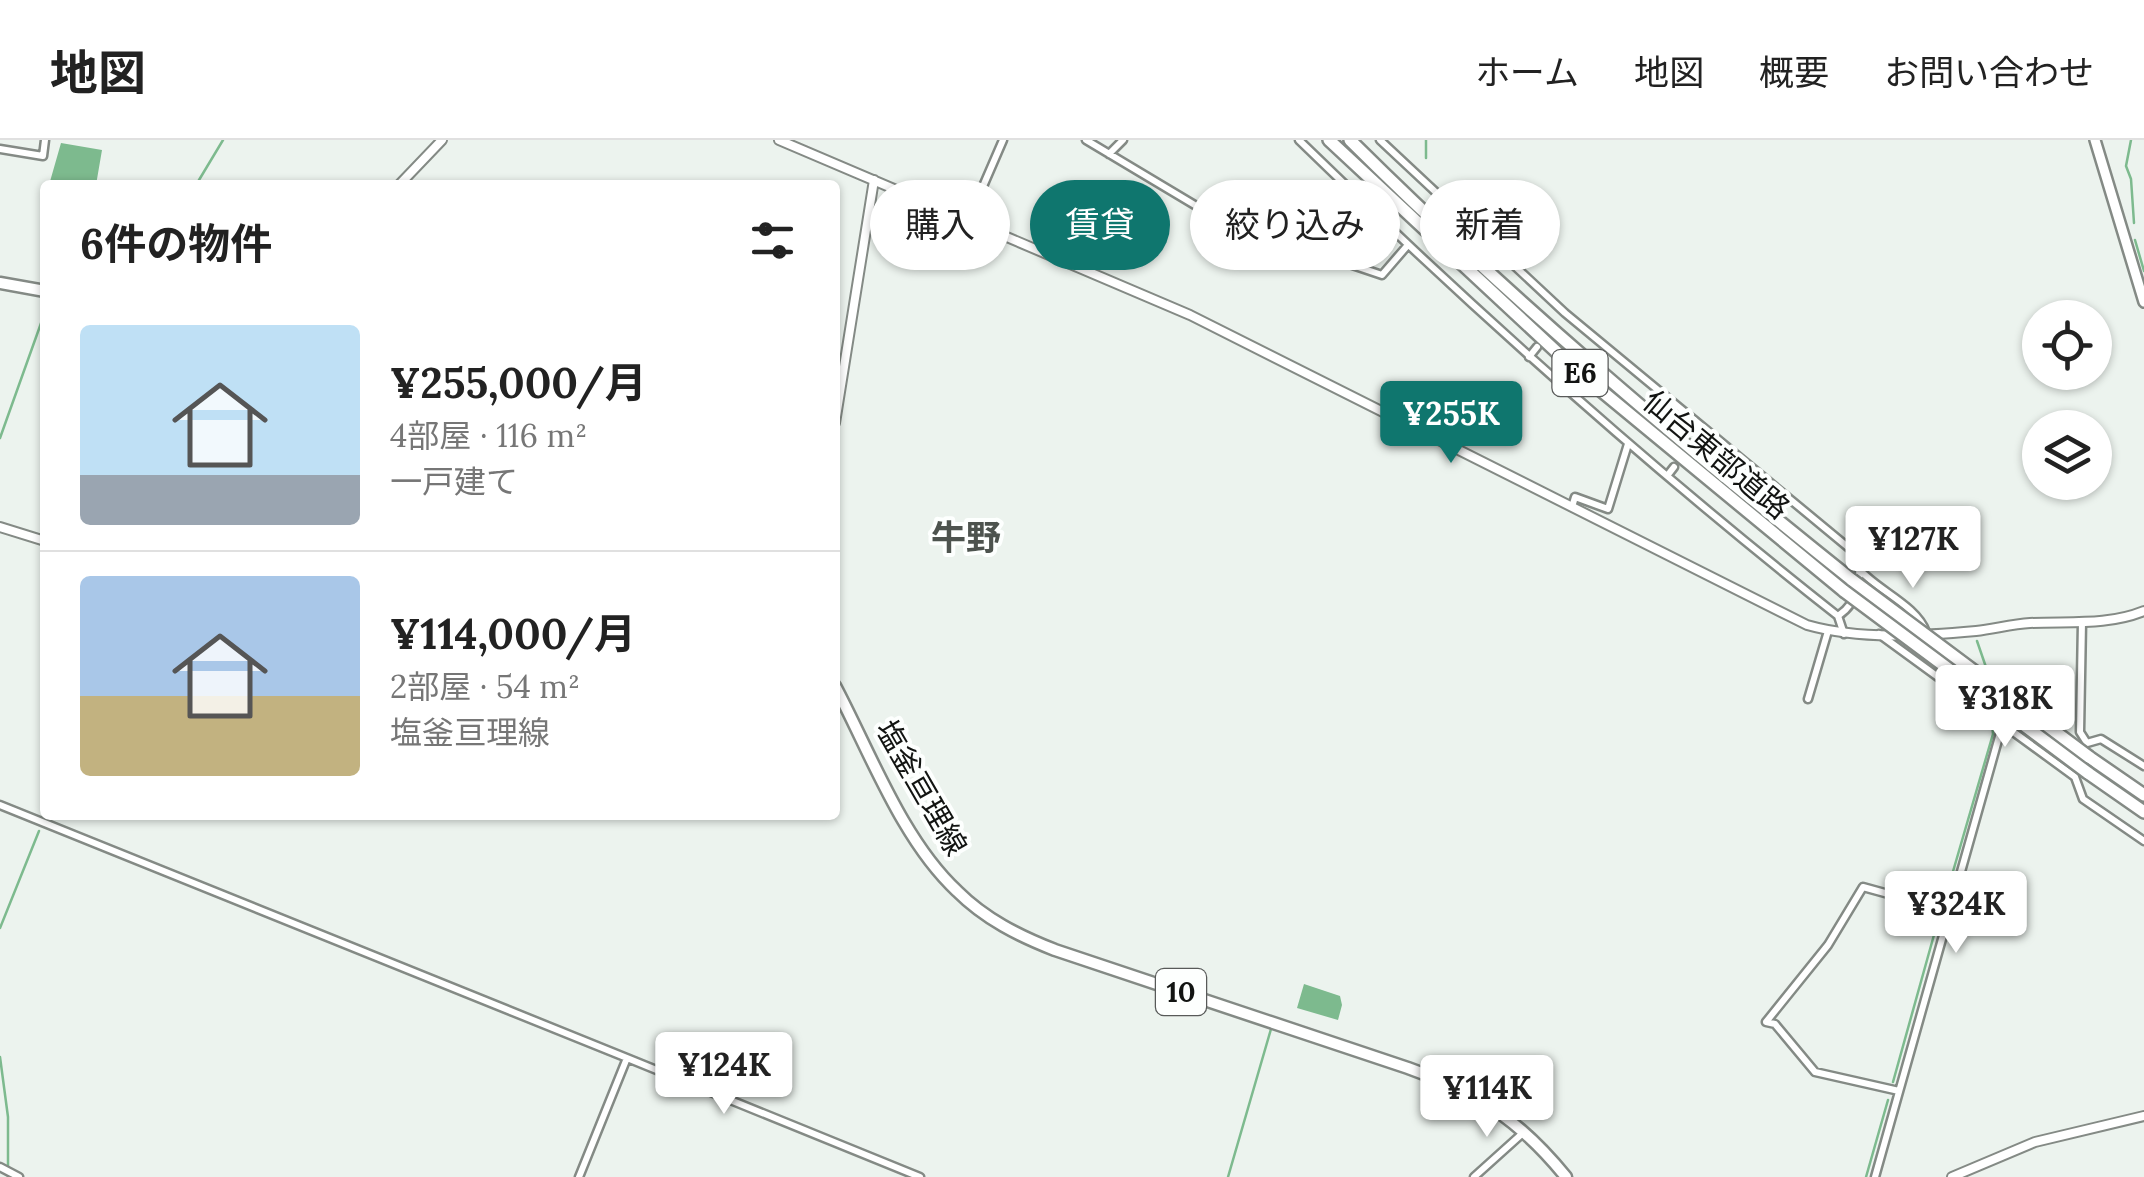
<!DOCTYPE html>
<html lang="ja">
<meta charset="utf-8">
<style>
body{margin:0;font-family:Lora,"Noto Sans JP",serif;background:#f6f6f6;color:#222;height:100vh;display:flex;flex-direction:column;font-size:38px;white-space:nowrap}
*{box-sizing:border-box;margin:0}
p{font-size:32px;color:#767676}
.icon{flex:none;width:55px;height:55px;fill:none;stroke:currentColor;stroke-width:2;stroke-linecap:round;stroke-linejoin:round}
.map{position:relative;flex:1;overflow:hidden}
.side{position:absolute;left:40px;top:40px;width:800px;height:640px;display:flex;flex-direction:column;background:#fff;border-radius:10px;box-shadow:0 2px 8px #0004}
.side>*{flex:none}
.hud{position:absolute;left:870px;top:40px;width:950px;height:90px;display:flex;gap:20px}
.fabs{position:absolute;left:2022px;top:160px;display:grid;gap:20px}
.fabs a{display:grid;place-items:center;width:90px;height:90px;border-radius:50%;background:#fff;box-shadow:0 2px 8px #0004;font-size:50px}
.price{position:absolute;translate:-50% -85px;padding:0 22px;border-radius:10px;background:#fff;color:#222;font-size:32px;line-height:65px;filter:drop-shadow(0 2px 5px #0008)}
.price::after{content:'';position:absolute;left:50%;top:60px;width:30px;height:22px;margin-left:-15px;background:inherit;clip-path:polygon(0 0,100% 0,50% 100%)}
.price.on{background:#0f766e;color:#fff}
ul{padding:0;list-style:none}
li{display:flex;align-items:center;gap:30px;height:250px;padding:0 40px}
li+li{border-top:2px solid #e0e0e0}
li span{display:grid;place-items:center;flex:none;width:280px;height:200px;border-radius:10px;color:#555}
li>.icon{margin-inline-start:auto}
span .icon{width:120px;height:120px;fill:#fffc;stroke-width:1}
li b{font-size:42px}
h2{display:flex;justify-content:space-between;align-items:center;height:120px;padding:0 40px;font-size:42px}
.chip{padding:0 35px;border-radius:45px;background:#fff;box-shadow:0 2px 8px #0004;font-size:35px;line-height:90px}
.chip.on{background:#0f766e;color:#fff}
header{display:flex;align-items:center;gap:60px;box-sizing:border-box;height:140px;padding:0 50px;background:#fff;border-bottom:2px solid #e0e0e0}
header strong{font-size:48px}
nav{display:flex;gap:55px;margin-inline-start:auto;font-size:35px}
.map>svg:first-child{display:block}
</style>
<header>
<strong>地図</strong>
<nav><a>ホーム</a><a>地図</a><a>概要</a><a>お問い合わせ</a></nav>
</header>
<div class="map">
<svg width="2144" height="1037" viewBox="0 0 2144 1037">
<rect width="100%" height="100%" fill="#ecf3ee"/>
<!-- water -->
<path fill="#7dba8e" d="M61,3L102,10L96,45H49Z
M1304,844L1340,856L1342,865L1338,880L1297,868Z"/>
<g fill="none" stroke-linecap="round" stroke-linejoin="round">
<!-- stream -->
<path stroke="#7dba8e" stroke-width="2.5" d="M1426,0V18
M2131,0L2126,26L2131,39L2134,83
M196,45L223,0
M2135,100L2144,131
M0,298L45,172
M1977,501L1988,533
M1945,759L1993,594L1992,584
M0,788L39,691
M0,917L8,977V1037
M1893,942L1939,777
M1228,1037L1271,889
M1866,1037L1888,960"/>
<!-- minor casing -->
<g stroke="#848a85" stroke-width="11">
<path id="minor" d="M1086,0L1198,67L1246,81L1287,103L1382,135L1407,106
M1299,0C1471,168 1649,327 1838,476L1844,494
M1380,0L1565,173L1855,413C1864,436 1859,462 1838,476
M0,9L43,16L45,0
M1109,14L1123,0
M968,81L1003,0
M1529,217L1537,207
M1667,336L1674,327
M1572,367L1575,357L1608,369L1628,304
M1861,431C1879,451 1917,466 1926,492
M2082,482L2080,592L2087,603L2101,599L2144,626
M1879,494L2075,637L2083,659L2144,701
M1808,559L1828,491
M0,665L627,918
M1899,951L1815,932L1775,884L1766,882L1828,805L1863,747L1950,771
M0,1027L19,1037
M579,1037L627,918L920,1037
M1474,1037L1524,992
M1875,1037L2002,586"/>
</g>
<!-- tertiary casing -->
<g stroke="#848a85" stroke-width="12">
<path id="tertiary" d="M779,0L1190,175L1807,485C1860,500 1922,496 1976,491C1994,489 2012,484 2030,483C2069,481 2107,486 2144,471
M399,45L442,0
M835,283L874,40
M0,387L45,401
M1952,1037L2035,1002L2144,976"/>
</g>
<!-- secondary casing -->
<g stroke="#848a85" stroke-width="14">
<path id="secondary" d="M2095,0L2144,162"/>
</g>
<!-- primary casing -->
<g stroke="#848a85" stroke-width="15">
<path id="primary" d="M0,143L45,151
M835,546C870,612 902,700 957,751C985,779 1019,796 1055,810L1408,928C1477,953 1519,979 1566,1037"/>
</g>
<!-- motorway casing -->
<g stroke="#848a85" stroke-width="16">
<path id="motorway" d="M1329,0L1575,229L1844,451
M1350,0C1508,157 1678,301 1852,440
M2089,617L2144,655
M2088,633L2144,672"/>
</g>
<!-- minor -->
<use href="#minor" stroke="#fff" stroke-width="6"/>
<!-- tertiary -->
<use href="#tertiary" stroke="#fff" stroke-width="8"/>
<!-- secondary -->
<use href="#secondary" stroke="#fff" stroke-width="9"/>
<!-- primary -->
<use href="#primary" stroke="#fff" stroke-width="10"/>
<!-- motorway -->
<use href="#motorway" stroke="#fff" stroke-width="11"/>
<!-- motorway-bridge casing -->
<g stroke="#848a85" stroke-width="16" stroke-linecap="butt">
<path id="motorway-bridge" d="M1852,440L2089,617
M1844,451L2088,633"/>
</g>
<!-- motorway-bridge -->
<use href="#motorway-bridge" stroke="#fff" stroke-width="11"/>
</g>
<g text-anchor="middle" stroke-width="8" stroke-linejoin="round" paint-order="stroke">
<!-- shield labels -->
<g fill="#fdfffe" stroke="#585a59" stroke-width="2.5">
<rect x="1552.5" y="210" width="55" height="46" rx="8"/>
<rect x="1156" y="829" width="50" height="46" rx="8"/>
</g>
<g font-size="28" font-weight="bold" fill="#121412">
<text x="1580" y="243">E6</text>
<text x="1181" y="862">10</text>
</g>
<!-- street labels -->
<g font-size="30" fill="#121412" stroke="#fdfffe">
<text transform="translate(1716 315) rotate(40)" y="10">仙台東部道路</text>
<text transform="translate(921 648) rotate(60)" y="10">塩釜亘理線</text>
</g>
<!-- quarter labels -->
<g font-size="35" font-weight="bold" fill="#4d534e" stroke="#fdfffe">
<text x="966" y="410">牛野</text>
</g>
</g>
</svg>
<div class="fabs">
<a><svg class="icon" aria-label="locate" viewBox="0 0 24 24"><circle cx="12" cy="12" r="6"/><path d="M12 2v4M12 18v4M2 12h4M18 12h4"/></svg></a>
<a><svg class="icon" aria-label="layers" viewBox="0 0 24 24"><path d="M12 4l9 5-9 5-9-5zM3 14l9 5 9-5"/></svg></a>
</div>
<b class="price on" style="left:1451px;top:326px">¥255K</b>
<b class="price" style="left:1913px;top:451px">¥127K</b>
<b class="price" style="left:2005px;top:610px">¥318K</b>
<b class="price" style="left:1956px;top:816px">¥324K</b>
<b class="price" style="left:724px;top:977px">¥124K</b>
<b class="price" style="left:1487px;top:1000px">¥114K</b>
<div class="hud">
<a class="chip">購入</a>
<a class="chip on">賃貸</a>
<a class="chip">絞り込み</a>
<a class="chip">新着</a>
</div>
<section class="side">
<h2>6件の物件<svg class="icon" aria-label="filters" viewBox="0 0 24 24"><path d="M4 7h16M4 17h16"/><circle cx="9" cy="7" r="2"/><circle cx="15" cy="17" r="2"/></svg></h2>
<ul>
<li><span style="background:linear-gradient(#bfe0f5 75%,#9aa5b1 0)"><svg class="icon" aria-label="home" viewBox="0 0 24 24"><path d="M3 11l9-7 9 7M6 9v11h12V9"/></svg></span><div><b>¥255,000/月</b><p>4部屋 · 116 m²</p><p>一戸建て</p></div></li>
<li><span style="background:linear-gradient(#a9c7e8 60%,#c2b280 0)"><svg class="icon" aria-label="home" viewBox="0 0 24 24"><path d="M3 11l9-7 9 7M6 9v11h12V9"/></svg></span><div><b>¥114,000/月</b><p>2部屋 · 54 m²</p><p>塩釜亘理線</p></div></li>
</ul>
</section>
</div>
